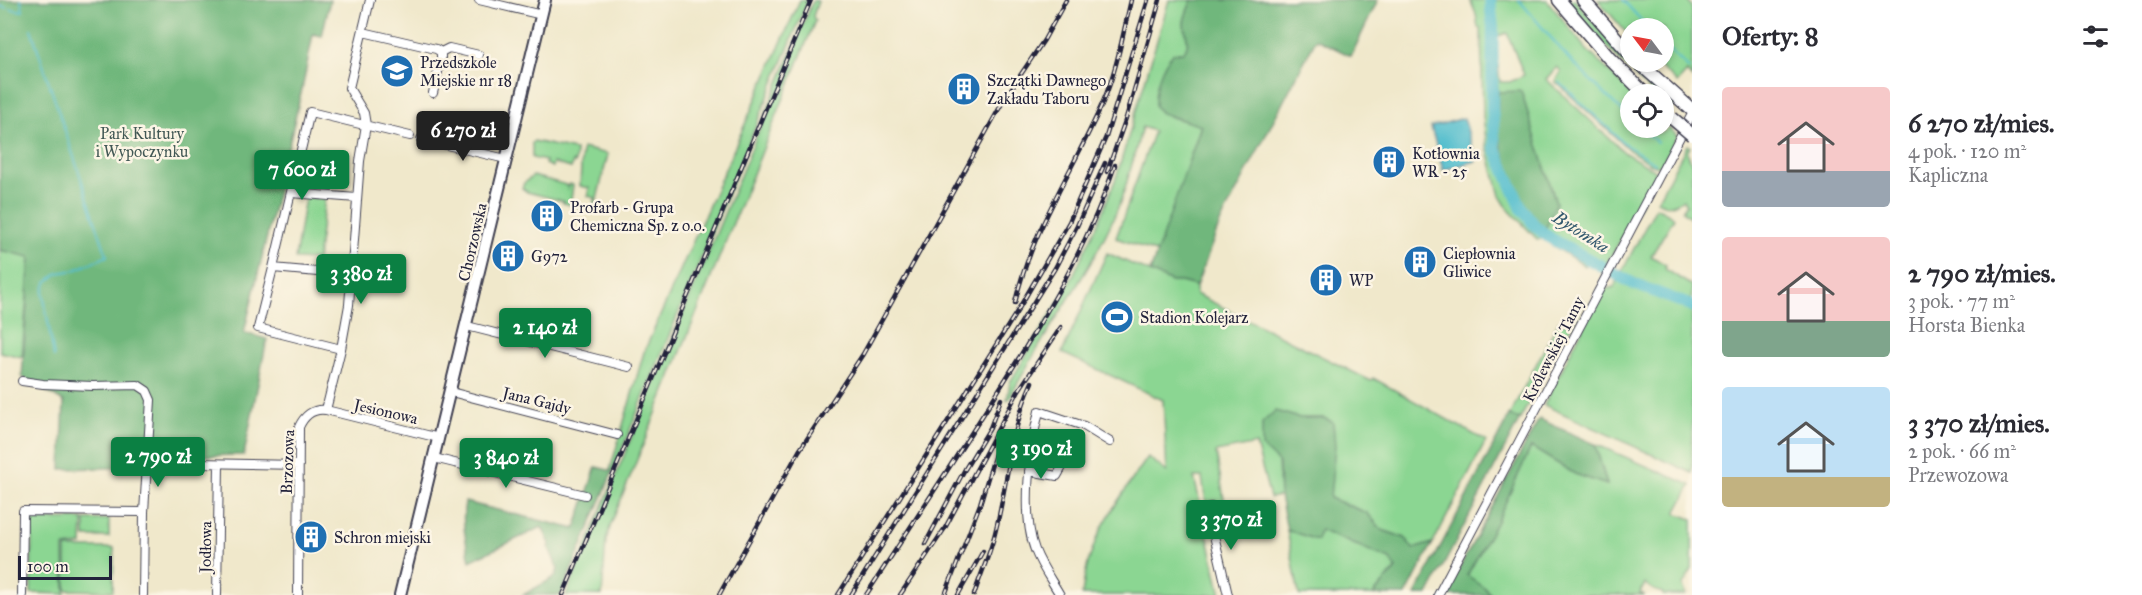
<!DOCTYPE html>
<html lang="pl">
<meta charset="utf-8">
<style>
body{margin:0;font-family:"IM FELL Great Primer",serif;background:#f2f2f3;color:#2b2b33;height:100vh;display:flex;flex-direction:column;font-size:22px;white-space:nowrap}
*{box-sizing:border-box;margin:0}
p{font-size:20px;color:#7c7c81}
.icon{flex:none;width:33px;height:33px;fill:none;stroke:currentColor;stroke-width:2;stroke-linecap:round;stroke-linejoin:round}
.map{position:relative;flex:1;overflow:hidden}
.panel{display:flex;flex-direction:column;background:#fff;width:450px}
.panel>*{flex:none}
.needle{width:39px;rotate:302deg}
.controls{position:absolute;left:1620px;top:18px;display:grid;gap:12px}
.controls a{display:grid;place-items:center;width:54px;height:54px;border-radius:50%;background:#fff;box-shadow:0 3px 9px #0003;font-size:30px}
.scale{position:absolute;left:18px;bottom:15px;width:94px;box-sizing:border-box;padding-left:6px;border:3px solid #22223b;border-top:0;font-size:16px;line-height:21px;white-space:nowrap;color:#22223b;-webkit-text-stroke:4px #fcf5e5;paint-order:stroke}
.price{position:absolute;translate:-50% -51px;padding:0 14px;border-radius:6px;background:#0b8043;color:#fff;font-size:20px;line-height:39px;filter:drop-shadow(0 2px 3px #0008)}
.price::after{content:'';position:absolute;left:50%;top:36px;width:18px;height:14px;margin-left:-9px;background:inherit;clip-path:polygon(0 0,100% 0,50% 100%)}
.price.active{background:#222;color:#fff}
ul{padding:0;list-style:none}
li{display:flex;align-items:center;gap:18px;height:150px;padding:0 30px}
li span{display:grid;place-items:center;flex:none;width:168px;height:120px;border-radius:6px;color:#555}
li>.icon{margin-inline-start:auto}
span .icon{width:72px;height:72px;fill:#fffc;stroke-width:1}
li b{font-size:26px}
h2{display:flex;justify-content:space-between;align-items:center;height:72px;padding:0 30px;font-size:26px}
main{display:flex;flex:1;min-height:0}
.map>svg:first-child{display:block}
</style>
<main>
<div class="map">
<svg width="1692" height="595" viewBox="0 0 1692 595">
<rect width="100%" height="100%" fill="#fcf5e5"/>
<filter id="ink" filterUnits="userSpaceOnUse"><feTurbulence type="fractalNoise" baseFrequency=".0167" numOctaves="2"/><feDisplacementMap in="SourceGraphic" scale="12" xChannelSelector="R" yChannelSelector="G"/><feConvolveMatrix kernelMatrix="1 2 1 2 8 2 1 2 1" color-interpolation-filters="sRGB"/></filter>
<filter id="wash" filterUnits="userSpaceOnUse"><feTurbulence type="fractalNoise" baseFrequency=".008" numOctaves="4" result="noise"/><feDisplacementMap in="SourceGraphic" scale="24" xChannelSelector="R" yChannelSelector="G"/><feGaussianBlur stdDeviation="1.35" result="paint"/><feColorMatrix in="noise" values="0 0 0 0 0 0 0 0 0 0 0 0 0 0 0 0 0 1.4 0 .05"/><feComposite in="paint" operator="in"/></filter>
<g filter="url(#wash)">
<rect width="100%" height="100%" fill="#f0e8cb"/>
<!-- green -->
<path fill="#8bd692" stroke="#567c66" stroke-width="1.5" d="M800,0H808L613,471L610,470L644,352Z
M813,0L818,1L813,16L815,21L611,524L606,540L602,595H566Z
M1169,0H1192C1189,7 1184,16 1184,24C1185,35 1192,43 1183,52H1177C1170,65 1145,100 1160,112C1168,118 1190,122 1201,125L1158,253L1116,238L1154,131L1142,127C1134,155 1128,184 1117,210C1089,277 1042,333 1010,398L1007,400L1010,382L1068,286L1098,223L1116,178Z
M1470,0H1547L1586,49L1632,94L1630,128H1647L1645,130C1652,135 1662,134 1669,128L1677,136L1662,164L1658,166L1651,164L1629,150L1555,81L1561,71L1557,67L1546,79L1625,153L1654,170L1657,174L1607,264L1555,238L1545,230L1556,203L1521,92H1498L1496,66L1498,65L1500,82H1510L1524,75L1507,33L1496,37L1497,27L1488,28V112L1492,148L1511,195L1525,219L1543,236L1587,261L1585,266L1541,238L1538,240L1508,209L1500,196L1487,147L1483,117L1481,28H1478L1476,14Z
M1566,0H1575L1619,51L1675,104L1671,109L1664,103V94H1654C1622,65 1594,33 1566,0Z
M1598,0H1688L1692,8V78L1687,72L1677,83L1655,62H1664V28H1630V37Z
M534,141L574,150L576,152L575,163L573,162L571,168L553,163L552,167L545,164L546,161L532,158V143Z
M1687,145L1690,147L1687,152L1692,164V214L1690,218L1682,211L1687,204L1683,199C1672,207 1669,207 1657,201Z
M582,148L608,154L594,211L563,203V201L527,192L522,188L524,183L533,176L567,185L568,188L569,184L573,185L571,200L574,204L592,210L595,198L588,196L589,188L580,186Z
M305,197L325,199L317,260L295,259Z
M1656,207L1671,215L1674,218L1651,256L1666,265L1665,269L1692,286V302L1621,273Z
M0,250L30,257L22,357L0,352Z
M1107,253L1172,282H1181L1196,286V294L1371,381L1373,378L1486,441L1433,543L1413,549L1405,538L1382,530L1367,513L1330,498V479L1324,418H1300L1275,411L1280,496L1270,498L1256,444L1216,452L1225,505L1221,507L1224,521L1215,522L1213,513L1217,510L1215,501L1206,503L1202,477H1194L1221,595H1082C1087,539 1117,502 1148,457L1167,472L1163,400L1062,353Z
M1618,278L1630,287L1692,309V473L1544,405L1602,290L1614,287Z
M1580,297L1584,303L1520,419L1509,416L1559,321L1565,324Z
M1595,444L1691,485L1676,513L1692,519V569L1683,585L1686,595H1663V593L1654,590L1645,584L1640,593L1645,595H1491L1484,587L1467,576L1496,523L1531,447L1575,474L1607,484Z
M83,519L82,545L64,547L65,594L31,593L32,520Z
M109,519V537H85V520Z
M1287,530L1317,540L1319,530L1390,559L1396,568L1373,595H1299Z
M66,548H114L113,591L66,590Z"/>
<!-- forest -->
<path fill="#70b77c" stroke="#496c5c" stroke-width="1.5" d="M0,0H330L322,36L313,34L303,85L244,333L267,339L244,455L142,457L141,467L61,469L64,402L22,377L30,257L0,250Z
M1192,0H1378L1351,56L1316,39L1220,223L1196,286L1181,282H1172L1150,272L1201,126L1161,113L1155,106C1154,88 1161,66 1173,53L1183,52C1192,43 1185,35 1184,24C1184,16 1189,7 1192,0Z
M1521,91L1556,203L1545,230L1529,212L1518,194L1501,146L1497,124L1498,92Z
M1275,411L1300,418H1324L1333,422L1335,446L1330,498L1367,513L1382,530L1405,538L1413,549L1433,543L1406,595H1373L1396,569L1390,559L1320,530L1317,540L1287,530L1280,496L1279,463L1262,447V423Z
M1509,416L1520,419L1428,595H1415Z
M1539,419L1595,444L1607,485L1575,474L1531,447L1496,523L1467,575L1484,587L1491,595H1445Z
M596,467L613,471L561,595H523L555,577L558,569L549,548L550,544L542,527L470,561C466,541 461,522 465,502L575,529Z"/>
<!-- water -->
<path fill="#51bdcd" stroke="#3a7084" stroke-width="1.5" d="M1464,118L1476,161L1443,170L1431,127Z"/>
<g fill="none" stroke-linecap="round" stroke-linejoin="round">
<!-- stream -->
<path stroke="#51bdcd" stroke-width="2" d="M1519,0L1569,59L1630,119
M1623,0L1648,28
M0,6L6,8
M11,9L23,11L21,0
M31,29L107,256L75,270L58,273L46,283L43,293L45,304L54,357
M1664,45L1689,69
M1559,82L1626,145L1655,163
M1639,128L1657,142"/>
<!-- river -->
<path stroke="#51bdcd" stroke-width="12" d="M1490,0L1493,28L1492,108L1495,148L1522,209L1536,227L1550,238L1634,284L1692,306"/>
</g>
</g>
<g filter="url(#ink)">
<g fill="none" stroke-linecap="round" stroke-linejoin="round">
<!-- minor casing -->
<g stroke="#414051" stroke-width="10">
<path id="minor" d="M479,0L542,15
M363,32L436,49L441,52L449,48L479,55
M433,93L441,59V52
M421,139L506,159
M291,193L357,198
M273,268L258,328L341,349
M351,275L273,268L310,112L410,136
M467,326L629,367
M22,381L43,384L93,386L138,385L147,391L151,400L144,512L143,595
M451,392L617,435
M326,410L439,438
M434,458L585,495
M147,462L299,465
M1029,471L1057,476L1066,460L1033,437
M1211,507L1209,514L1228,595
M22,595L23,511L144,512
M217,595L219,464
M298,595L299,427C304,416 313,408 326,410L341,349L349,305L360,161L366,125L364,113L349,88L370,0
M1060,595C1052,581 1041,566 1035,550C1021,514 1030,448 1039,411L1084,426L1110,442
M1438,595L1692,114"/>
</g>
<!-- major casing -->
<g stroke="#414051" stroke-width="14">
<path id="major" d="M400,595L545,0"/>
</g>
<!-- highway casing -->
<g stroke="#414051" stroke-width="15">
<path id="highway" d="M1559,0L1609,58L1645,94
M1583,0L1630,54
M1638,62L1692,110"/>
</g>
<!-- minor -->
<use href="#minor" stroke="#fff" stroke-width="8"/>
<!-- major -->
<use href="#major" stroke="#fff" stroke-width="10"/>
<!-- highway -->
<use href="#highway" stroke="#fff" stroke-width="12"/>
<!-- rail casing -->
<g stroke="#22223b" stroke-width="4.5">
<path id="rail" d="M1107,172L1126,118L1160,0
M1015,303C1031,231 1074,169 1103,102C1117,69 1123,34 1131,0
M925,544L965,469L990,428L1001,399
M563,595L811,0
M719,595L799,451L863,354L1005,98L1044,40L1066,0
M838,595L1018,310L1069,222L1106,137L1148,0
M851,595L1055,268L1077,226L1105,163
M866,595C911,526 956,458 1000,388C1045,317 1088,246 1115,165
M900,595L945,528L1019,390L1061,327
M945,595L980,504L995,454L1004,434
M958,595L983,551
M974,595C981,573 991,552 996,529C1008,480 1011,428 1032,382"/>
</g>
<!-- rail -->
<use href="#rail" stroke="#fcf5e5" stroke-width="2" stroke-dasharray="7" stroke-linecap="butt"/>
<!-- highway-bridge casing -->
<g stroke="#414051" stroke-width="15" stroke-linecap="butt">
<path id="highway-bridge" d="M1672,118L1692,135"/>
</g>
<!-- highway-bridge -->
<use href="#highway-bridge" stroke="#fff" stroke-width="12"/>
</g>
</g>
<!-- icons -->
<defs>
<g id="school-disc" transform="scale(1.725)"><circle r="9.5" fill="#1f6fb2" stroke="#fcf5e5"/><path d="M0-5L7-2L0 1L-7-2ZM-4 1L0 2.5L4 1V4Q0 6-4 4Z" fill="#fff"/></g>
<g id="building-disc" transform="scale(1.725)"><circle r="9.5" fill="#1f6fb2" stroke="#fcf5e5"/><path d="M-4-6H4V6H1V3H-1V6H-4ZM-2.5-4.3h1.7v1.8h-1.7ZM.8-4.3h1.7v1.8H.8ZM-2.5-1h1.7V.8h-1.7ZM.8-1h1.7V.8H.8Z" fill="#fff"/></g>
<g id="stadium-disc" transform="scale(1.725)"><circle r="9.5" fill="#1f6fb2" stroke="#fcf5e5"/><path d="M0-5a6.5 5 0 1 0 0 10a6.5 5 0 1 0 0-10ZM-3.5-1.8h7v3.6h-7Z" fill="#fff"/></g>
</defs>
<g fill-rule="evenodd">
<use href="#school-disc" x="397" y="71"/>
<use href="#building-disc" x="964" y="89"/>
<use href="#building-disc" x="1389" y="162"/>
<use href="#building-disc" x="547" y="216"/>
<use href="#building-disc" x="508" y="256"/>
<use href="#building-disc" x="1420" y="262"/>
<use href="#building-disc" x="1326" y="280"/>
<use href="#stadium-disc" x="1117" y="317"/>
<use href="#building-disc" x="311" y="537"/>
</g>
<g text-anchor="middle" stroke-width="5" stroke-linejoin="round" paint-order="stroke">
<!-- poi labels -->
<g font-size="16" fill="#22223b" stroke="#fcf5e5" text-anchor="start">
<text x="420" y="68">Przedszkole<tspan x="420" dy="18">Miejskie nr 18</tspan></text>
<text x="987" y="86">Szczątki Dawnego<tspan x="987" dy="18">Zakładu Taboru</tspan></text>
<text x="1412" y="159">Kotłownia<tspan x="1412" dy="18">WR - 25</tspan></text>
<text x="570" y="213">Profarb - Grupa<tspan x="570" dy="18">Chemiczna Sp. z o.o.</tspan></text>
<text x="1443" y="259">Ciepłownia<tspan x="1443" dy="18">Gliwice</tspan></text>
<text x="531" y="262">G972</text>
<text x="1349" y="286">WP</text>
<text x="1140" y="323">Stadion Kolejarz</text>
<text x="334" y="543">Schron miejski</text>
</g>
<!-- park labels -->
<g font-size="16" fill="#425855" stroke="#fcf5e5">
<text x="142" y="139">Park Kultury<tspan x="142" dy="18">i Wypoczynku</tspan></text>
</g>
<!-- street labels -->
<g font-size="16" fill="#22223b" stroke="#fcf5e5">
<text transform="translate(472 242) rotate(-77)" y="6">Chorzowska</text>
<text transform="translate(1553 349) rotate(-63)" y="6">Królewskiej Tamy</text>
<text transform="translate(537 400) rotate(14)" y="6">Jana Gajdy</text>
<text transform="translate(386 411) rotate(13)" y="6">Jesionowa</text>
<text transform="translate(287 462) rotate(-88)" y="6">Brzozowa</text>
<text transform="translate(205 547) rotate(-89)" y="6">Jodłowa</text>
</g>
<!-- water labels -->
<g font-size="18" font-style="italic" fill="#32586e" stroke="#fcf5e5">
<text transform="translate(1581 232) rotate(32)" y="6">Bytomka</text>
</g>
</g>
</svg>
<div class="controls">
<a><svg class="needle" viewBox="-14 -14 28 28"><path d="M0-13l5 13h-10z" fill="#e53935"/><path d="M0 13l5-13h-10z" fill="#7c7c81"/></svg></a>
<a><svg class="icon" aria-label="locate" viewBox="0 0 24 24"><circle cx="12" cy="12" r="6"/><path d="M12 2v4M12 18v4M2 12h4M18 12h4"/></svg></a>
</div>
<div class="scale">100 m</div>
<b class="price active" style="left:463px;top:162px">6 270 zł</b>
<b class="price" style="left:302px;top:201px">7 600 zł</b>
<b class="price" style="left:361px;top:305px">3 380 zł</b>
<b class="price" style="left:545px;top:359px">2 140 zł</b>
<b class="price" style="left:1041px;top:480px">3 190 zł</b>
<b class="price" style="left:158px;top:488px">2 790 zł</b>
<b class="price" style="left:506px;top:489px">3 840 zł</b>
<b class="price" style="left:1231px;top:551px">3 370 zł</b>
</div>
<section class="panel">
<h2>Oferty: 8<svg class="icon" aria-label="filters" viewBox="0 0 24 24"><path d="M4 7h16M4 17h16"/><circle cx="9" cy="7" r="2"/><circle cx="15" cy="17" r="2"/></svg></h2>
<ul>
<li><span style="background:linear-gradient(#f6c9c9 70%,#9aa5b1 0)"><svg class="icon" aria-label="home" viewBox="0 0 24 24"><path d="M3 11l9-7 9 7M6 9v11h12V9"/></svg></span><div><b>6 270 zł/mies.</b><p>4 pok. · 120 m²</p><p>Kapliczna</p></div></li>
<li><span style="background:linear-gradient(#f6c9c9 70%,#7fa58c 0)"><svg class="icon" aria-label="home" viewBox="0 0 24 24"><path d="M3 11l9-7 9 7M6 9v11h12V9"/></svg></span><div><b>2 790 zł/mies.</b><p>3 pok. · 77 m²</p><p>Horsta Bienka</p></div></li>
<li><span style="background:linear-gradient(#bfe0f5 75%,#c2b280 0)"><svg class="icon" aria-label="home" viewBox="0 0 24 24"><path d="M3 11l9-7 9 7M6 9v11h12V9"/></svg></span><div><b>3 370 zł/mies.</b><p>2 pok. · 66 m²</p><p>Przewozowa</p></div></li>
</ul>
</section>
</main>
